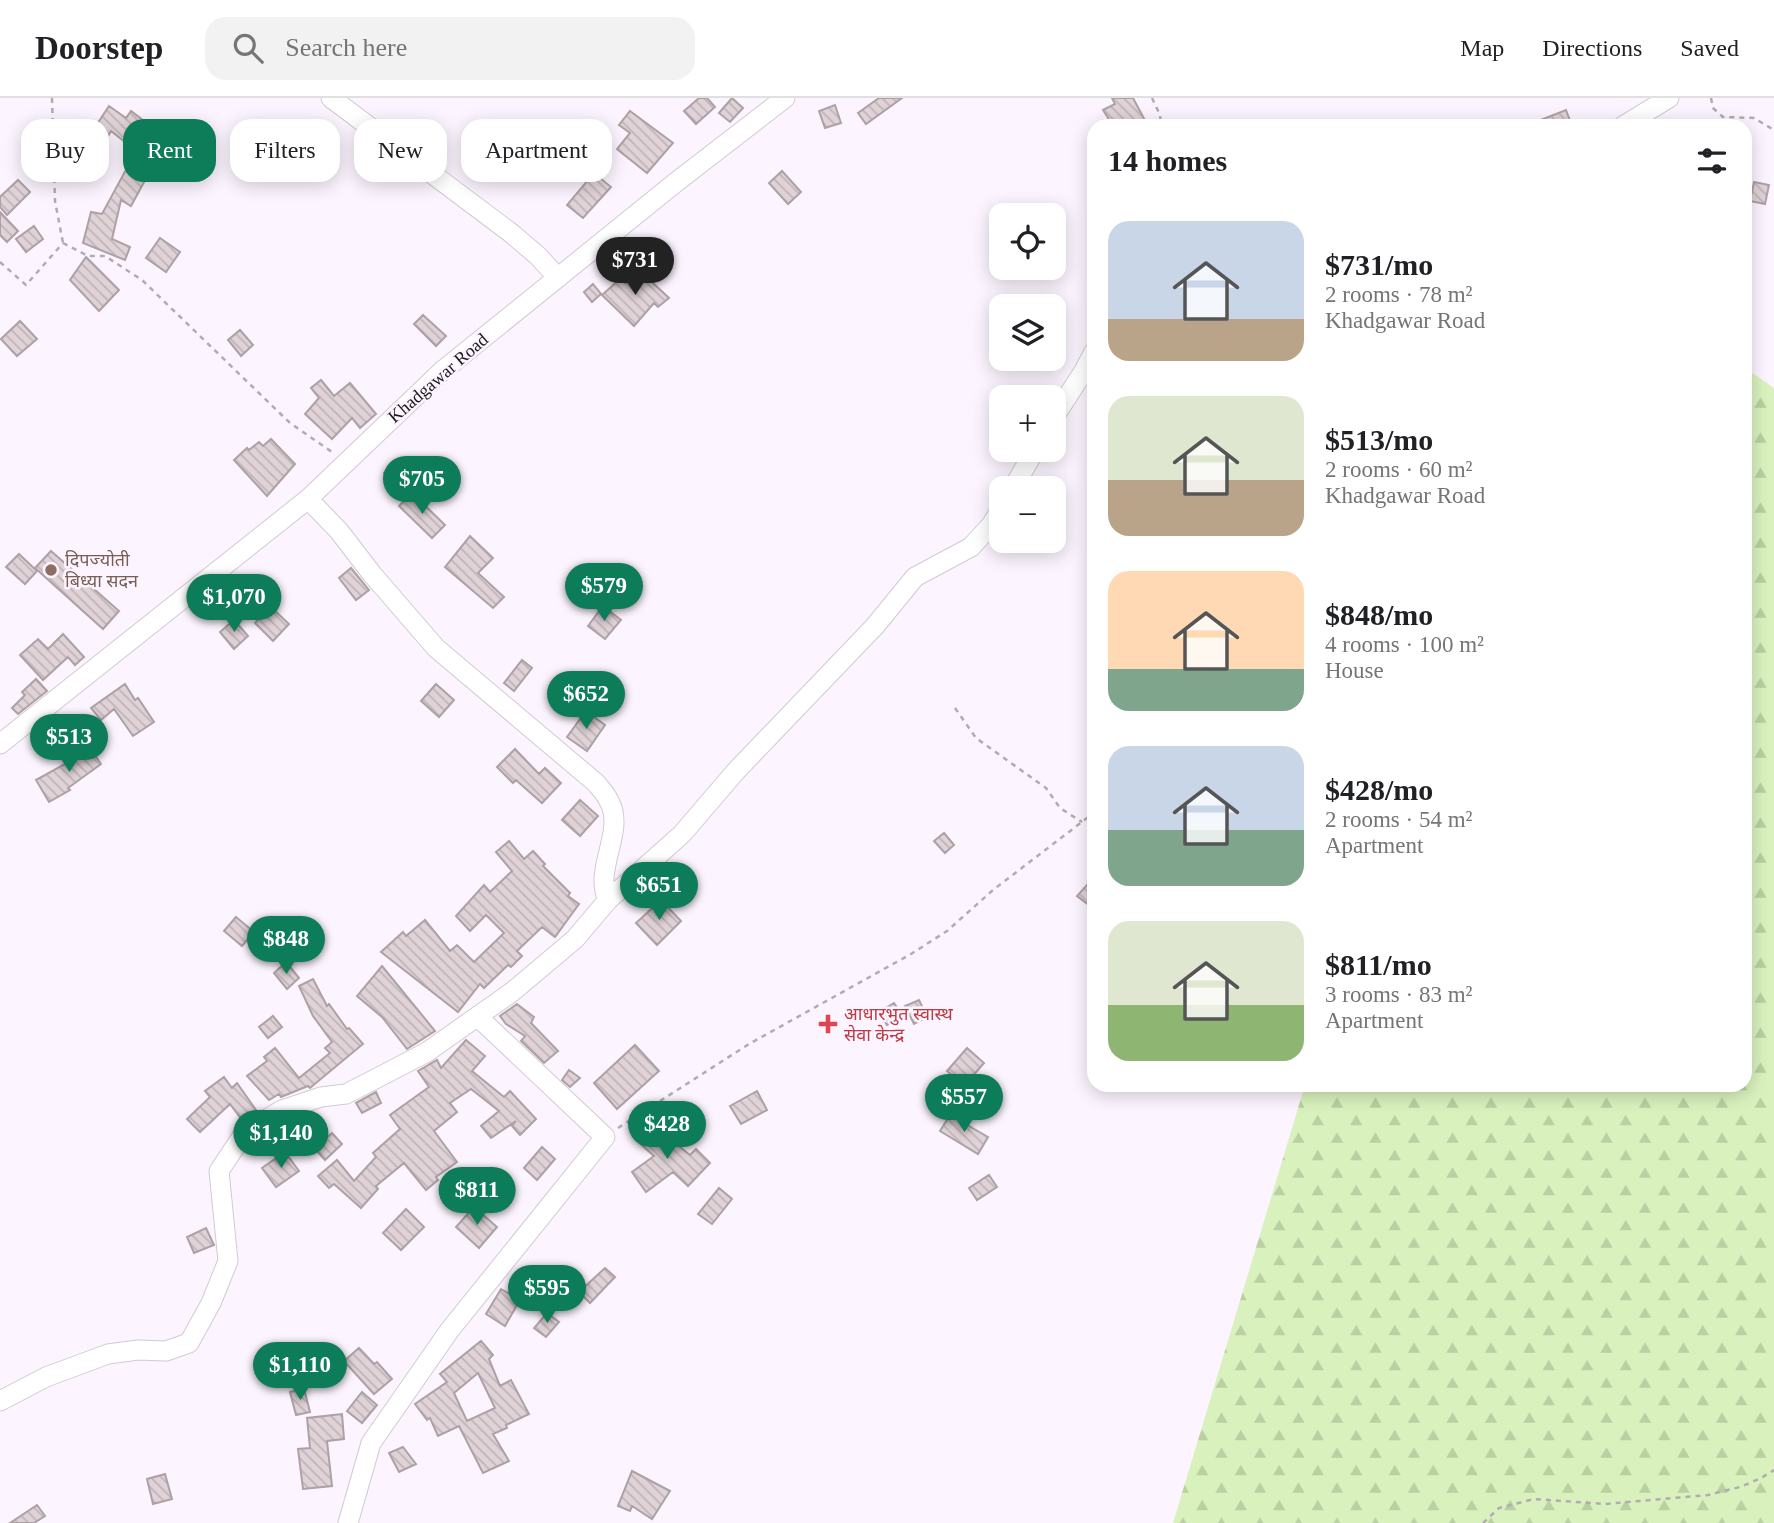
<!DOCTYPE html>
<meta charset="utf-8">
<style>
body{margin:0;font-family:"Times New Roman","Noto Sans Devanagari",serif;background:#f2f2f2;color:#202124;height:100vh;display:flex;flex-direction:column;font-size:26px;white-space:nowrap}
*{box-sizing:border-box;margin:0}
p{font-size:23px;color:#757577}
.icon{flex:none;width:38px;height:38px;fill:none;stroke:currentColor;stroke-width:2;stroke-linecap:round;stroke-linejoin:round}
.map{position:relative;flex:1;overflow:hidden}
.side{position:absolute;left:1087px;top:21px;width:665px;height:973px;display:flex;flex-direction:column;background:#fff;border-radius:21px;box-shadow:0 4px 18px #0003}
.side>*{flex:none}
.guide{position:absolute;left:21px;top:21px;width:665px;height:63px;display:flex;gap:14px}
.buttons{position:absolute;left:989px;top:105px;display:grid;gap:14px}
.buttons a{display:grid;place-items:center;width:77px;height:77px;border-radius:14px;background:#fff;box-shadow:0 4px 18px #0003;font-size:35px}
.price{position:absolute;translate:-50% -60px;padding:0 16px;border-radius:24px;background:#0d7c58;color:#fff;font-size:23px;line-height:46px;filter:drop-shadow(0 2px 4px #0008)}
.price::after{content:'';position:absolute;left:50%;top:42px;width:21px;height:16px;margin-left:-10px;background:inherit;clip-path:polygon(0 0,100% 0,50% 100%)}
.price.on{background:#222;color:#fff}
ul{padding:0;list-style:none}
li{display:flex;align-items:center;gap:21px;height:175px;padding:0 21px}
li span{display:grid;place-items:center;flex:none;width:196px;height:140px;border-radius:21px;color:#555}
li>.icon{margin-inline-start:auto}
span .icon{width:84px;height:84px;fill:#fffc;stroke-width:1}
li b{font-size:30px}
h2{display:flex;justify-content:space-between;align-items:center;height:84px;padding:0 21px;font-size:30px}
.pill{padding:0 24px;border-radius:21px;background:#fff;box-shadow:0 4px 18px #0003;font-size:24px;line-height:63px}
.pill.on{background:#0d7c58;color:#fff}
header{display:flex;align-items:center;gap:42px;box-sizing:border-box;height:98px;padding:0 35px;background:#fff;border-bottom:2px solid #e0e0e0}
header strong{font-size:33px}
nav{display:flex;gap:38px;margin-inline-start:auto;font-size:24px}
.search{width:490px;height:63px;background:#f2f2f2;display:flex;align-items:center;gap:18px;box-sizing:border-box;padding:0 24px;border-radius:21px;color:#757577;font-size:26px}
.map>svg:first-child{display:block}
</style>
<header>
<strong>Doorstep</strong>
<div class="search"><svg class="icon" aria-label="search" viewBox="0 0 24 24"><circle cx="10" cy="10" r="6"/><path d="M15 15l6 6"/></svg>Search here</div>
<nav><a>Map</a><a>Directions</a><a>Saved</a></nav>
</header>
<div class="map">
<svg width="1774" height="1425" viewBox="0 0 1774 1425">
<defs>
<pattern id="forest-firs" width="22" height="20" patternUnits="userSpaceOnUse" patternTransform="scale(1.75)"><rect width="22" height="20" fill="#d9f2bd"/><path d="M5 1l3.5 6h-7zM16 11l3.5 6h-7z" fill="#bacfa2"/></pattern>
<pattern id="building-back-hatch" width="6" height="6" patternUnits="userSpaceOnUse" patternTransform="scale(1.75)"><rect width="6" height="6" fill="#e0d3d7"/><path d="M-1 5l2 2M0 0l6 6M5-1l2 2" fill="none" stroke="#c0b4b8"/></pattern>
</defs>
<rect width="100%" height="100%" fill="#fcf4fe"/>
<!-- forest -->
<path fill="url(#forest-firs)" d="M1745,270L1774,290V1425H1173L1305,987H1745Z"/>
<!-- building -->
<path fill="url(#building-back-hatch)" stroke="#aea1a5" stroke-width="2" fill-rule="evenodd" d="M699,0H707L715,9L696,26L684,13Z
M732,0L743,10L730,24L719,15Z
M879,0H902L866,26L858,15Z
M1112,0H1133L1148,28H1113L1103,12L1115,6Z
M835,7L841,25L825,30L819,13Z
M109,8L126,20L131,13L156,32L158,30L180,53L154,78L150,73L131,108L121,102L112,141L130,149L125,162L83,145L91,114L102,116L134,57L132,55L135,52L111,33L107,40L94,31Z
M1566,12L1572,28H1528V27Z
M630,13L673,45L647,75L617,51L630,35L619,27Z
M782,73L801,94L788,106L769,85Z
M594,75L611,89L583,120L567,107Z
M18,82L30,94L7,117L0,109V99Z
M1754,84L1769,87L1765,106L1750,103Z
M0,114L18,133L7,144L0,137Z
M34,128L43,141L26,154L16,141Z
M160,140L180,154L166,174L146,160Z
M86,159L119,192L99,213L70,182Z
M639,172L669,200L658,209L654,205L634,228L602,197L621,180L625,185Z
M593,186L601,196L592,204L584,194Z
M423,217L446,238L436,248L414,226Z
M20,223L37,241L17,258L1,241Z
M240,232L253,247L241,258L228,242Z
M321,282L334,298L350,285L376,316L360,330L352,320L332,341L305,316L319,300L311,290Z
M271,341L295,366L267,398L234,362L247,350L249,352L259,344L263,348Z
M397,363L409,376L395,388L384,375Z
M412,395L445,427L432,440L399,408Z
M470,438L493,460L478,475L504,499L493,510L445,469Z
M51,453L119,513L103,531L35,470Z
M19,456L37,473L25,486L6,469Z
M351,470L369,492L356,502L339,480Z
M603,508L621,522L605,541L588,528Z
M271,509L289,526L273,543L255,525Z
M234,522L248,538L234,551L220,534Z
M63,536L84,559L75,567L68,559L43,582L20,557L38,541L48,551Z
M522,562L532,570L514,593L504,585Z
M36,581L47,593L18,616L12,610L25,597L22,594Z
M125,586L135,602L138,600L154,624L133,638L114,611L101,622L91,610Z
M436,586L454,602L439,619L421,603Z
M586,613L605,627L587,653L567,639Z
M87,646L101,666L68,690L70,692L49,704L36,682L74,661L71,657Z
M515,651L539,676L545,670L561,685L542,705L516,682L513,685L497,669Z
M580,702L598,718L580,738L562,722Z
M944,735L954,747L945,755L934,743Z
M509,743L524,761L533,753L545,766L543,768L570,795L568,798L579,806L555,839L542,829L517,853L522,858L511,869L508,867L484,890L480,886L458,914L381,854L403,834L406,838L425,822L450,853L457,847L474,864L504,835L486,817L470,833L456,818L484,787L490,794L512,773L496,754Z
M1094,779V811L1077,798Z
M661,802L681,823L657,847L636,825Z
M236,819L254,834L242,848L224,833Z
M286,864L299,880L287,891L274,875Z
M382,868L435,933L407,951L382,919L357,898Z
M313,881L327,908L329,906L347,931L349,930L363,946L310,990L308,988L281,999L279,996L269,1002L247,978L267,963L264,959L275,950L299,980L330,955L325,950L332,944L313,918L299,888Z
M919,902L927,919L914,926L905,908Z
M894,905L902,917L887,927L879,914Z
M517,906L534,919L531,925L558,953L544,965L521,943L525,938L506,926L500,918Z
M273,918L282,929L268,940L259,929Z
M466,942L485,958L472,973L504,999L510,993L536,1021L520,1037L512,1028L516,1023L491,1040L481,1028L499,1013L471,991L450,1005L457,1014L434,1033L457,1064L436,1079L438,1082L426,1092L404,1065L376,1088L378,1091L361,1110L334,1086L329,1090L318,1078L337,1062L354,1083L376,1059L373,1055L400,1031L390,1017L429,989L418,973L437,962L441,970Z
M635,947L659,973L617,1011L594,985Z
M967,950L984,965L964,988L947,973Z
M569,972L580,980L570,989L562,982Z
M224,979L232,990L237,985L256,1012L242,1022L230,1006L200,1034L187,1021L210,999L205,993Z
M757,993L767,1012L741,1026L730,1008Z
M376,994L381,1005L362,1015L356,1005Z
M950,1017L988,1039L978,1056L940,1033Z
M651,1026L690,1057L696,1051L710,1065L688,1088L673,1074L646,1094L632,1074L654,1058L637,1043Z
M332,1035L342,1046L325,1062L315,1051Z
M542,1049L555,1061L537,1082L524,1070Z
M285,1054L299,1073L276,1089L262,1070Z
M989,1077L997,1089L977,1102L969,1090Z
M475,1083L490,1094L481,1108L465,1097Z
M719,1090L732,1101L712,1126L698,1116Z
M474,1109L497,1129L479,1150L456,1129Z
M406,1111L424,1129L401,1152L383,1135Z
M206,1130L214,1147L194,1155L187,1139Z
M605,1170L615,1179L590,1205L579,1194Z
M501,1191L520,1202L505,1228L486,1216Z
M547,1215L559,1224L546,1239L534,1230Z
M481,1243L493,1257L489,1261L500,1288L511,1282L529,1316L506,1327L507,1330L493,1336L509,1363L483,1375L459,1328L438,1338L430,1320L427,1322L415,1306L447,1284L440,1276ZM478,1275L495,1310L467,1323L454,1295Z
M359,1250L374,1266L377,1264L392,1281L374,1296L344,1263Z
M304,1291L310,1314L296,1317L290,1294Z
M362,1294L377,1307L362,1325L347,1313Z
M342,1316L344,1341L327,1343L332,1388L303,1391L298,1351L310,1350L307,1320Z
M403,1349L416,1366L399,1374L389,1355Z
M632,1373L670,1393L652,1421L632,1408L630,1413L618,1408Z
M165,1376L172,1401L153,1406L147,1381Z
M37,1407L45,1418L34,1425H10Z"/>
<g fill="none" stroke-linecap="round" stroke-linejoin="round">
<!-- minor casing -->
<g stroke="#d1cad3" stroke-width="21">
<path id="minor" d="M331,0L511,135L538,158L558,180
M1623,28L1669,0
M1054,319L1084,273L1094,254
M1013,390L1035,352
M308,401L339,433L372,476L436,550L596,685C600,690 606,696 609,703C626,733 593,771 608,802
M0,646L308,401L441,274L675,85L785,0
M0,1303L46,1279L108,1256L138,1252L166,1253L189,1245L211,1205L228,1163L219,1073L245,1034L282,1012L321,999L346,996L381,978L427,954L512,894L575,841L608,802L682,736L736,673L875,528L915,479L971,449L992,426L1001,411
M348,1425L371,1345L449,1233L605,1039L478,919"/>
</g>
<!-- path -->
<path stroke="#b2abb3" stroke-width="2.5" stroke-dasharray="5 5" stroke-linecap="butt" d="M52,0L55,103L63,145
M1152,0L1160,17L1161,28
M1711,0L1713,10L1723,19L1754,20L1774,32
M63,145L88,158H105L142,182L290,325L332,354
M0,164L26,187L63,145
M955,610L976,640L1046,690L1060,710L1082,724
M618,1030L749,946L911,856L947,833L993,792L1091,717L1094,712
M1483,1425L1499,1410L1534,1401L1605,1406L1708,1397L1740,1389L1761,1380L1774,1372"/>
<!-- minor -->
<use href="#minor" stroke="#fff" stroke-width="19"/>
</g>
<!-- markers -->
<circle fill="#8d6e63" stroke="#fcf4fe" stroke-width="2.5" cx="51" cy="472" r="7"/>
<path fill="#e0444e" stroke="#fcf4fe" stroke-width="2.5" d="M824.5 915.5h7v7h7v7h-7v7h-7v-7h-7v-7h7z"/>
<g text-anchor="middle" stroke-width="5" stroke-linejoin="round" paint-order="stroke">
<!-- street labels -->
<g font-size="18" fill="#1b181b" stroke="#fcf4fe">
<text transform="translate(438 280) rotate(-41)" y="6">Khadgawar Road</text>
</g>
<!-- education labels -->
<g font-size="18" fill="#785e54" stroke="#fcf4fe" text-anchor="start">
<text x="65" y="468">दिपज्योती<tspan x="65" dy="21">बिध्या सदन</tspan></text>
</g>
<!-- health labels -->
<g font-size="18" fill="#be3a42" stroke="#fcf4fe" text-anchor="start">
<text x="844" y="922">आधारभुत स्वास्थ<tspan x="844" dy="21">सेवा केन्द्र</tspan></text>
</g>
</g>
</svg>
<div class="buttons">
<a><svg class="icon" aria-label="locate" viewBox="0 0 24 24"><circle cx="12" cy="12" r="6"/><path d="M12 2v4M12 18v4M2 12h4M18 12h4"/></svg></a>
<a><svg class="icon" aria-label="layers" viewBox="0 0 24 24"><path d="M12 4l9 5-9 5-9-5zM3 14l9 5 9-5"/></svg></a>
<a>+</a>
<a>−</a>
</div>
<b class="price on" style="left:635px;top:199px">$731</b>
<b class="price" style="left:422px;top:418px">$705</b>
<b class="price" style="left:604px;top:525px">$579</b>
<b class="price" style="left:234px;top:536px">$1,070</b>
<b class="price" style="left:586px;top:633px">$652</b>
<b class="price" style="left:69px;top:676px">$513</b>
<b class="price" style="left:659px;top:824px">$651</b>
<b class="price" style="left:286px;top:878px">$848</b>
<b class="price" style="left:964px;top:1036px">$557</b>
<b class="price" style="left:667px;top:1063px">$428</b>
<b class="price" style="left:281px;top:1072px">$1,140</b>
<b class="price" style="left:477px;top:1129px">$811</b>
<b class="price" style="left:547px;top:1227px">$595</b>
<b class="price" style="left:300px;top:1304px">$1,110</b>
<div class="guide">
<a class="pill">Buy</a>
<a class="pill on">Rent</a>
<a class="pill">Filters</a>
<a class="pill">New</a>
<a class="pill">Apartment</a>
</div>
<section class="side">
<h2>14 homes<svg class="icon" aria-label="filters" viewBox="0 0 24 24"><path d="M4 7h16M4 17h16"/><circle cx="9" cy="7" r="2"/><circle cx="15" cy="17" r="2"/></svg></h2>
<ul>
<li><span style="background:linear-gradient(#c9d6e8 70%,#b9a48a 0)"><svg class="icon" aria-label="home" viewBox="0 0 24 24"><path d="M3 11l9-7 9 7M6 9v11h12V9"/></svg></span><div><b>$731/mo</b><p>2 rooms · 78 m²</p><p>Khadgawar Road</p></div></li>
<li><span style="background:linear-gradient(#dfe7d0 60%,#b9a48a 0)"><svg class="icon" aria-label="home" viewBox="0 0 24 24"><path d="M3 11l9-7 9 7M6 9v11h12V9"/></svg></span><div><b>$513/mo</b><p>2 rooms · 60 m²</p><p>Khadgawar Road</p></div></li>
<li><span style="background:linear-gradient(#ffd9b3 70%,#7fa58c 0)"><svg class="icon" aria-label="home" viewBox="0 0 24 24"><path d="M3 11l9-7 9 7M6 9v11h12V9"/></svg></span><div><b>$848/mo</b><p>4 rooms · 100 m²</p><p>House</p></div></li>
<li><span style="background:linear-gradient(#c9d6e8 60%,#7fa58c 0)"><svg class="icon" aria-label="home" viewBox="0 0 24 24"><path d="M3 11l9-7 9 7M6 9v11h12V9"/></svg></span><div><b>$428/mo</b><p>2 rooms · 54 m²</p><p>Apartment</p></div></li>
<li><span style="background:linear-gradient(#dfe7d0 60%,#8fb573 0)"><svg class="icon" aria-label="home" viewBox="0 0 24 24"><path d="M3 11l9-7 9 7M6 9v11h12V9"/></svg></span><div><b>$811/mo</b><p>3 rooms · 83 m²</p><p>Apartment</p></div></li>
</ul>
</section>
</div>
